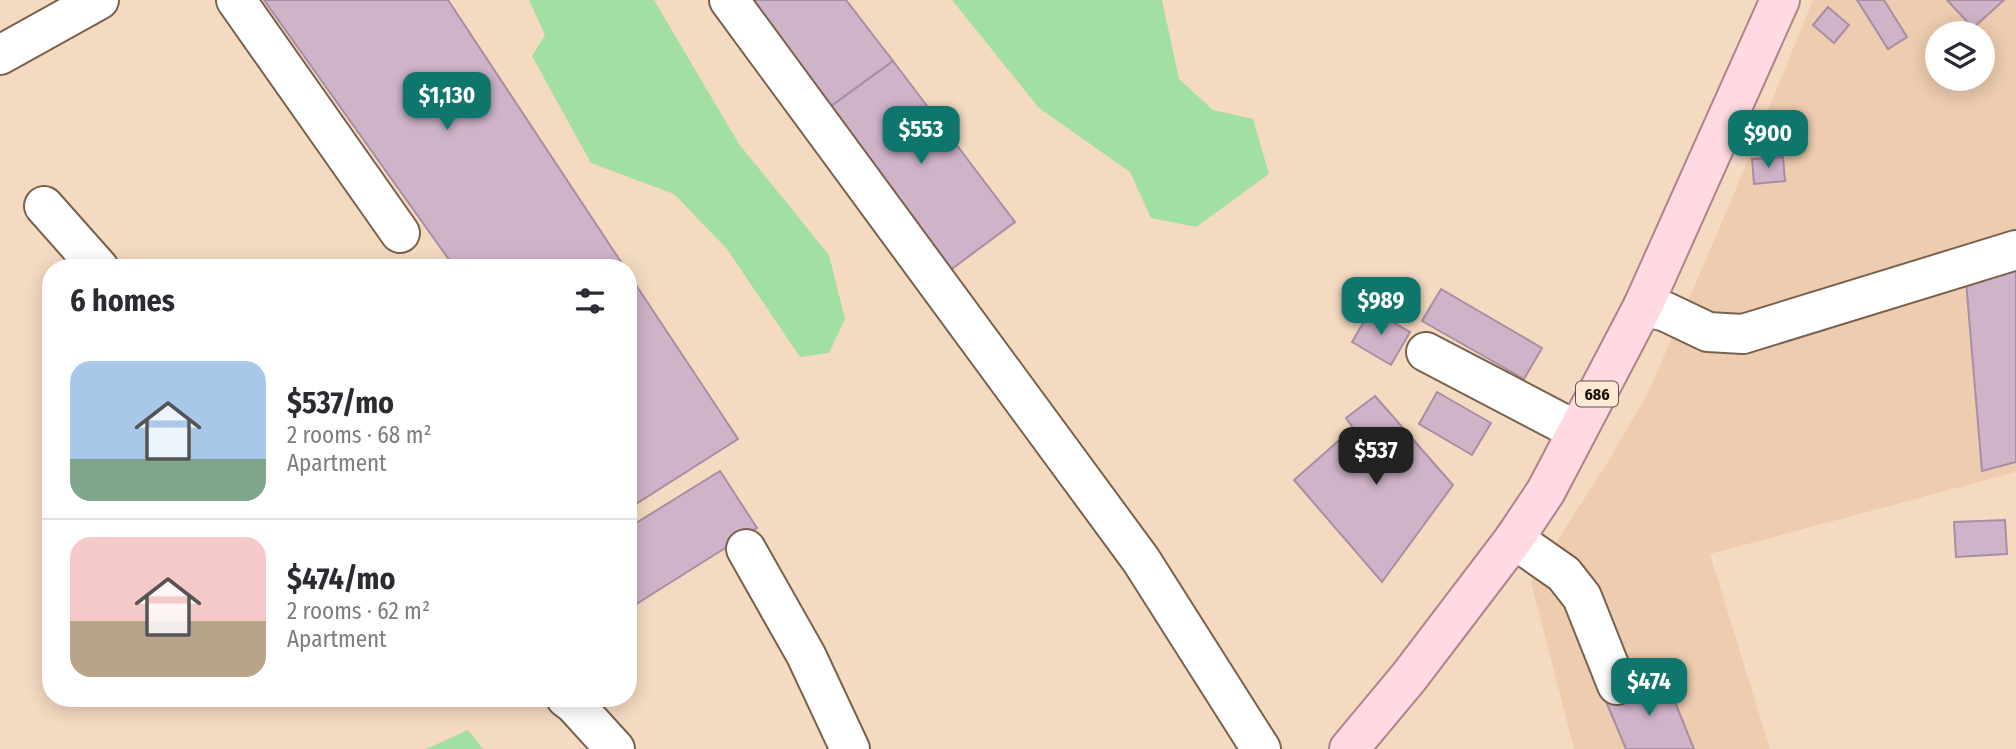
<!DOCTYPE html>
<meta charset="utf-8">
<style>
body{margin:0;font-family:"Fira Sans Condensed",sans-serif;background:#f7f7f7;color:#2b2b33;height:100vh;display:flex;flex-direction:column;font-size:26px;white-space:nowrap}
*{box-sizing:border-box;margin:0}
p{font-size:23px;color:#7c7c81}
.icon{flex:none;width:38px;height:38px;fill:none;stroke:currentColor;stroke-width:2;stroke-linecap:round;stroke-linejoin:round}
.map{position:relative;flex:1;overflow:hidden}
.panel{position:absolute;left:42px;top:259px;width:595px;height:448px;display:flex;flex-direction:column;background:#fff;border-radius:28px;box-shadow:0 4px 18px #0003}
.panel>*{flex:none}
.controls{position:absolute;left:1925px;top:21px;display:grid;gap:14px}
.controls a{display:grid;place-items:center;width:70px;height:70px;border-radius:50%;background:#fff;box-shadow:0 4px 18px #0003;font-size:35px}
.price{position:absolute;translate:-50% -60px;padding:0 16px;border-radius:14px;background:#0f766e;color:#fff;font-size:23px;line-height:46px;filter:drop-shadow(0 2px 4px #0008)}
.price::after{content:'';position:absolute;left:50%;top:42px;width:21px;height:16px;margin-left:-10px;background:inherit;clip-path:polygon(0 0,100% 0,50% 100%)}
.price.selected{background:#222;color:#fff}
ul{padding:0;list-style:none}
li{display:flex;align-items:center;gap:21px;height:175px;padding:0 28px}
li+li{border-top:2px solid #e1e1e2}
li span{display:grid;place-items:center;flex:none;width:196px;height:140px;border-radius:21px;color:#555}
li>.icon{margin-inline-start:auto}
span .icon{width:84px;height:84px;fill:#fffc;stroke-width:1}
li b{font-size:30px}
h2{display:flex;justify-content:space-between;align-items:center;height:84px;padding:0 28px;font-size:30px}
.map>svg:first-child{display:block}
</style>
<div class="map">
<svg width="2016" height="749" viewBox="0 0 2016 749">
<rect width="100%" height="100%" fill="#f5dac2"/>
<!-- built -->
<path fill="#edccaf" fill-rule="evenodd" d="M1813,0H2016V472L1710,554L1770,749H1574L1531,582L1609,460L1648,393L1731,201ZM1937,33H1983V79H1937Z"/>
<!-- green -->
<path fill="#a2dfa3" d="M529,0H654L739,144L829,255L845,319L829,353L800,357L727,249L674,194L591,163L532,56L545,35Z
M952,0H1162L1179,79L1213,110L1253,119L1269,174L1196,227L1151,218L1130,172L1039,108Z
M468,730L483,749H426Z"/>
<!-- building -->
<path fill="#cfb3c9" stroke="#a88ea3" stroke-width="2" d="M264,0H448L625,268H455Z
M745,0H846L893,61L827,109Z
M1857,0H1884L1907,37L1888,49Z
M1947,0H2004L1973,28Z
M1828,7L1849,25L1834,43L1813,25Z
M893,61L1015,222L949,271L827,109Z
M1783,157L1785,181L1754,184L1752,159Z
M2016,258V462L1982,471L1965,269Z
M628,273L738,439L628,509Z
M1441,289L1542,348L1524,379L1422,321Z
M1371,309L1410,332L1391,365L1352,342Z
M1437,392L1491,423L1472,455L1419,424Z
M1375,396L1453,485L1382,582L1294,480L1353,428L1346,418Z
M720,471L757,528L630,608L628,528Z
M2005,520L2007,554L1956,557L1954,522Z
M1664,675L1694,749H1626L1605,699Z"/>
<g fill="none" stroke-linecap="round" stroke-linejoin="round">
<!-- minor casing -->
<g stroke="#79624d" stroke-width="42">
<path id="minor" d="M236,0L400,233
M729,0L1141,560L1261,749
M0,55L99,0
M44,206L99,268
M1643,306L1666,312L1708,332L1743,334L2016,250
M1426,352L1577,431
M1514,539L1564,574L1582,597L1617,685
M746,549L806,655L850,749
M566,698L574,704L615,749"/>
</g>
<!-- major casing -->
<g stroke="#ae8389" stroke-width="42">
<path id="major" d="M1349,749L1409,677L1514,539L1546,491L1643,306L1780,0"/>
</g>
<!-- minor -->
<use href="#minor" stroke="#fff" stroke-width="38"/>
<!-- major -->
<use href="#major" stroke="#ffdae2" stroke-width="38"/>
</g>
<g text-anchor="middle" stroke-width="5" stroke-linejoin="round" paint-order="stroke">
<!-- shield labels -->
<rect fill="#ffe9d5" stroke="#5e5146" stroke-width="2" x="1576" y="381.5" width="42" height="25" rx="5"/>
<g font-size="16" font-weight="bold" fill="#191008">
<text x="1597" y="400">686</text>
</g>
</g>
</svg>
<div class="controls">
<a><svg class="icon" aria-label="layers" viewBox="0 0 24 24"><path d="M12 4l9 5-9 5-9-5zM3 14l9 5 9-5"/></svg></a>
</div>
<b class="price" style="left:447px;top:132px">$1,130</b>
<b class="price" style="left:921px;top:166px">$553</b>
<b class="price" style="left:1768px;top:170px">$900</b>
<b class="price" style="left:1381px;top:337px">$989</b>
<b class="price selected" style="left:1376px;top:487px">$537</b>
<b class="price" style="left:1649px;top:718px">$474</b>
<section class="panel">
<h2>6 homes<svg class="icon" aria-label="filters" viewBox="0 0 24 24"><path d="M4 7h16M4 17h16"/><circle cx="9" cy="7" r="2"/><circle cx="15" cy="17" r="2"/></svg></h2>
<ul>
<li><span style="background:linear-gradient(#a9c7e8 70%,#7fa58c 0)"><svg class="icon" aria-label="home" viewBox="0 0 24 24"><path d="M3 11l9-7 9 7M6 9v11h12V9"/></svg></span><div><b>$537/mo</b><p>2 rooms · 68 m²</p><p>Apartment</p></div></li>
<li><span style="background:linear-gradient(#f6c9c9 60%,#b9a48a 0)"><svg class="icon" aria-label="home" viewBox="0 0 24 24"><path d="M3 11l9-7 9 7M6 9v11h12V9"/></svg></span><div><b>$474/mo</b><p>2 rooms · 62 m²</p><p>Apartment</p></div></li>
</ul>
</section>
</div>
